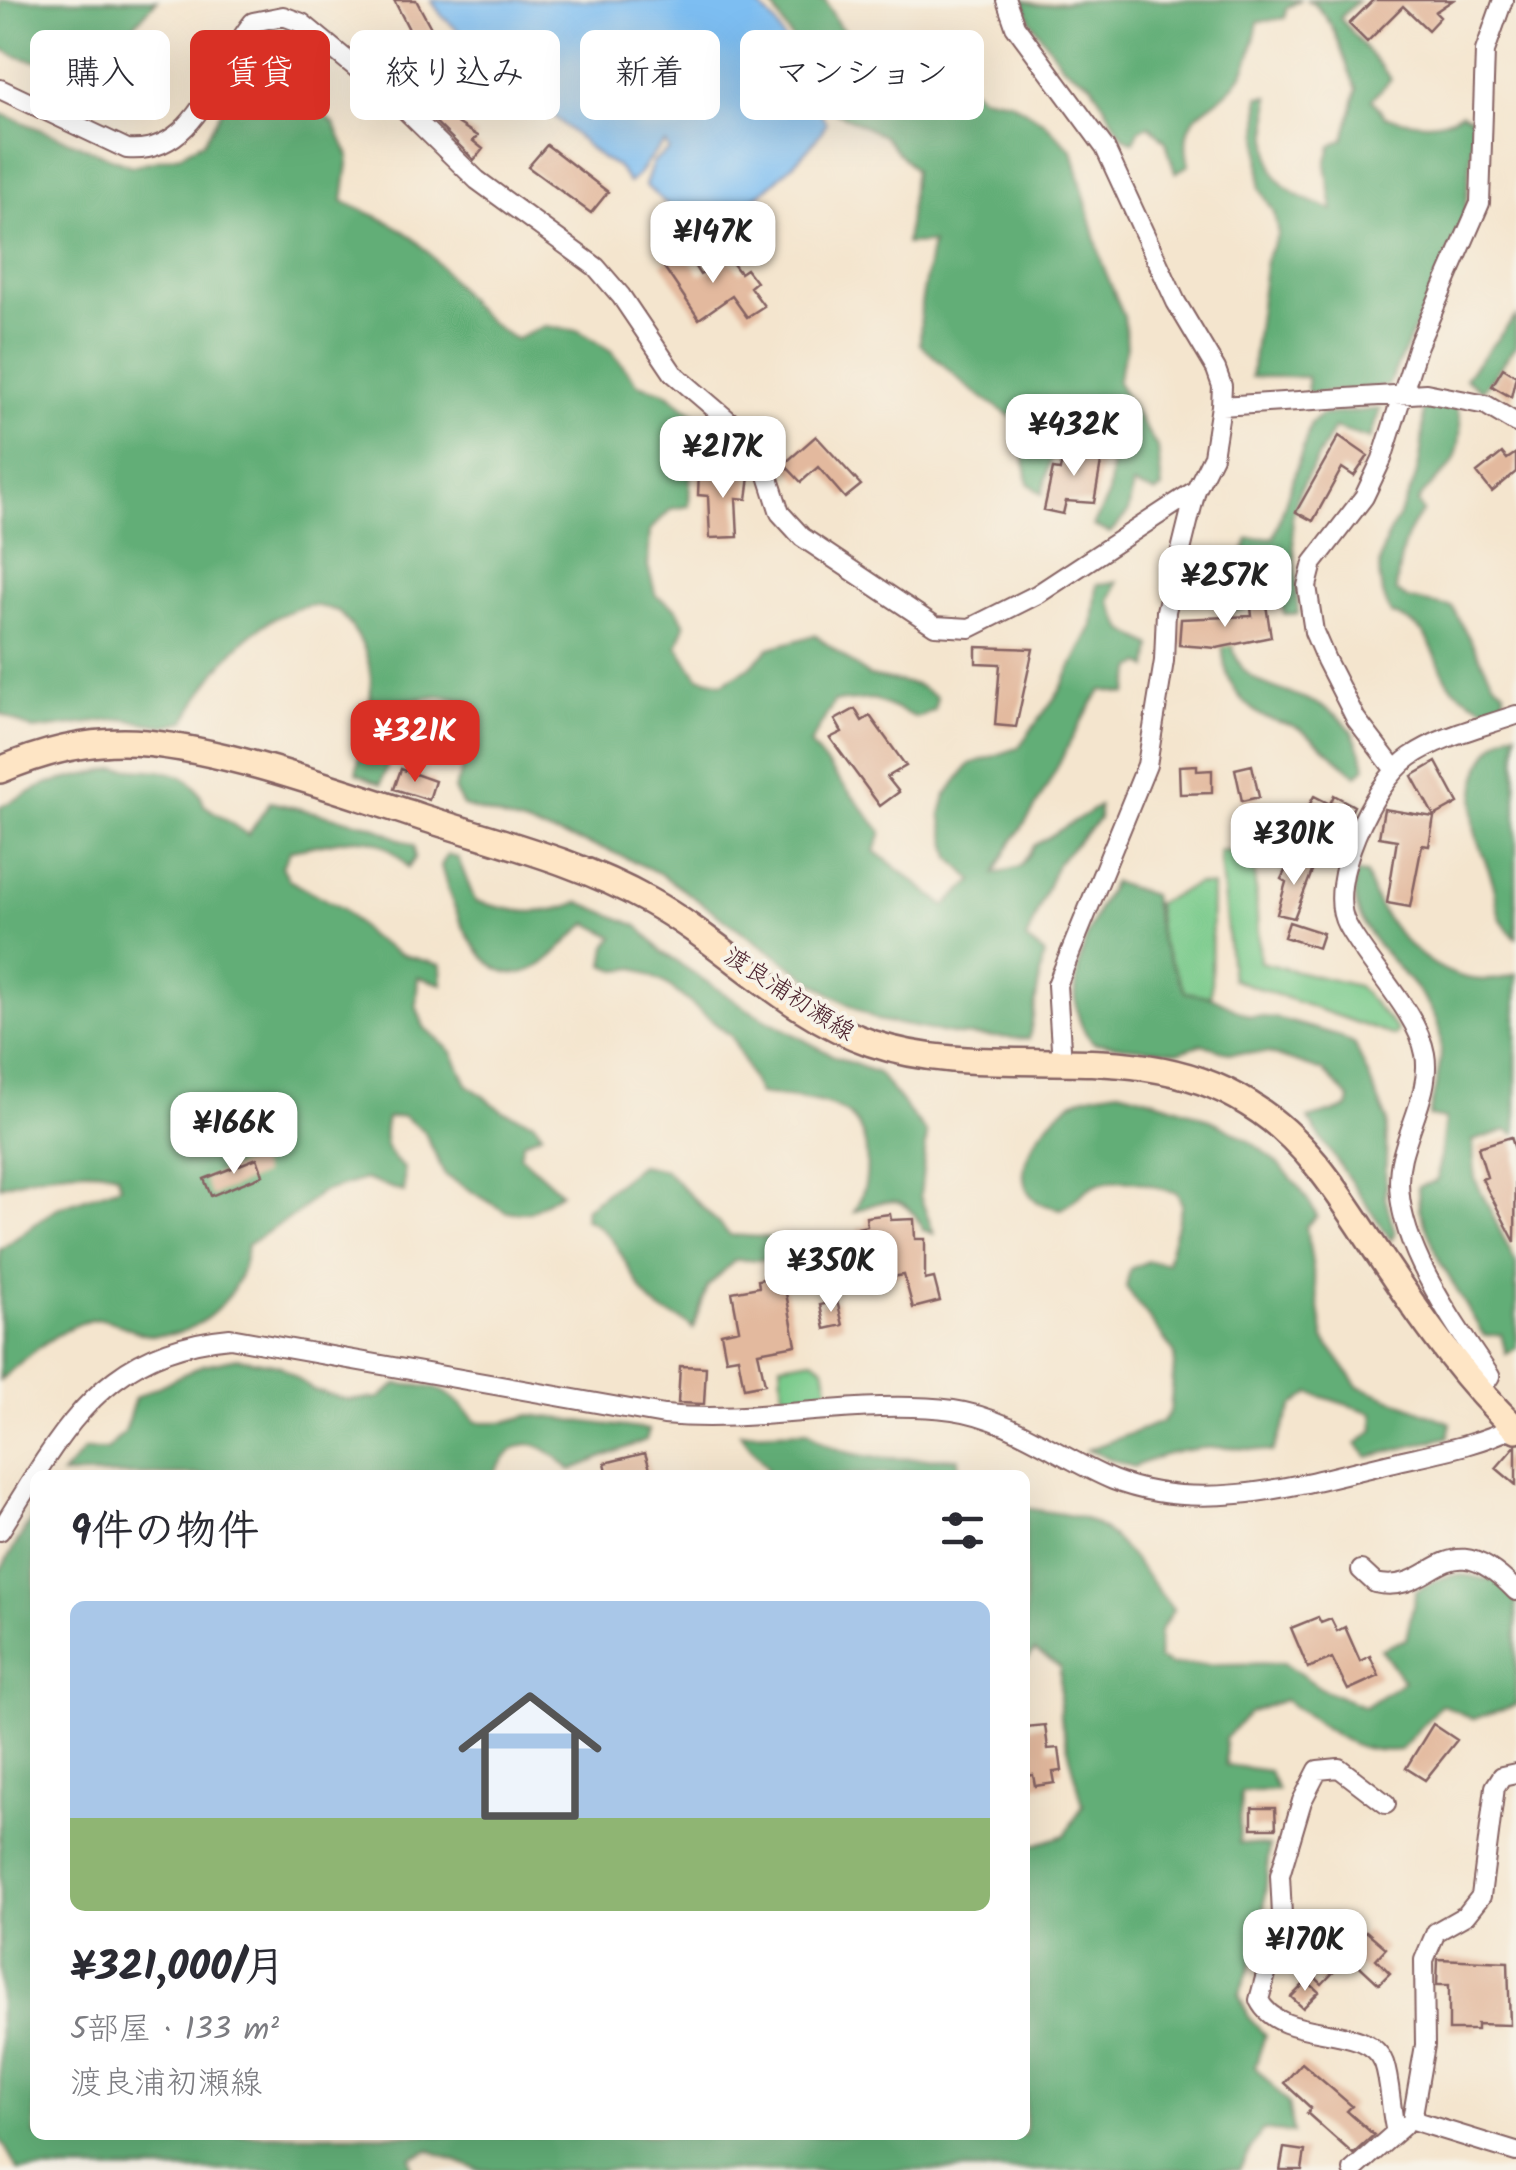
<!DOCTYPE html>
<html lang="ja">
<meta charset="utf-8">
<style>
body{margin:0;font-family:Kalam,"Klee One",sans-serif;background:#f7f7f7;color:#2b2b33;height:100vh;display:flex;flex-direction:column;font-size:38px;white-space:nowrap}
*{box-sizing:border-box;margin:0}
p{font-size:32px;color:#7c7c81}
.icon{flex:none;width:55px;height:55px;fill:none;stroke:currentColor;stroke-width:2;stroke-linecap:round;stroke-linejoin:round}
.map{position:relative;flex:1;overflow:hidden}
.sheet{position:absolute;left:30px;top:1470px;width:1000px;height:670px;display:flex;flex-direction:column;background:#fff;border-radius:15px;box-shadow:0 10px 40px #0002}
.sheet>*{flex:none}
.banner{position:absolute;left:30px;top:30px;width:1000px;height:90px;display:flex;gap:20px}
.price{position:absolute;translate:-50% -85px;padding:0 22px;border-radius:20px;background:#fff;color:#222;font-size:32px;line-height:65px;filter:drop-shadow(0 2px 5px #0008)}
.price::after{content:'';position:absolute;left:50%;top:60px;width:30px;height:22px;margin-left:-15px;background:inherit;clip-path:polygon(0 0,100% 0,50% 100%)}
.price.active{background:#d93025;color:#fff}
ul{padding:0;list-style:none}
li{display:grid;align-content:center;gap:20px;height:530px;padding:0 40px}
li span{display:grid;place-items:center;height:310px;border-radius:15px;color:#555}
li>.icon{margin-inline-start:auto}
span .icon{width:180px;height:180px;fill:#fffc;stroke-width:1}
li b{font-size:42px}
h2{display:flex;justify-content:space-between;align-items:center;height:120px;padding:0 40px;font-size:42px}
.chip{padding:0 35px;border-radius:15px;background:#fff;box-shadow:0 10px 40px #0002;font-size:35px;line-height:90px}
.chip.active{background:#d93025;color:#fff}
.map>svg:first-child{display:block}
</style>
<div class="map">
<svg width="1516" height="2170" viewBox="0 0 1516 2170">
<rect width="100%" height="100%" fill="#f7f3e8"/>
<filter id="ink" filterUnits="userSpaceOnUse"><feTurbulence type="fractalNoise" baseFrequency=".01" numOctaves="2"/><feDisplacementMap in="SourceGraphic" scale="20" xChannelSelector="R" yChannelSelector="G"/><feConvolveMatrix kernelMatrix="1 2 1 2 8 2 1 2 1" color-interpolation-filters="sRGB"/></filter>
<filter id="wash" filterUnits="userSpaceOnUse"><feTurbulence type="fractalNoise" baseFrequency=".0048" numOctaves="4" result="noise"/><feDisplacementMap in="SourceGraphic" scale="40" xChannelSelector="R" yChannelSelector="G"/><feGaussianBlur stdDeviation="2.25" result="paint"/><feColorMatrix in="noise" values="0 0 0 0 0 0 0 0 0 0 0 0 0 0 0 0 0 1.4 0 .05"/><feComposite in="paint" operator="in"/></filter>
<g filter="url(#wash)">
<rect width="100%" height="100%" fill="#f4e5ce"/>
<!-- green -->
<path fill="#79ca8b" stroke="#62745b" stroke-width="2.5" d="M1219,851L1253,853L1260,962L1358,986L1397,1030L1394,1036L1232,979Z
M1197,884L1212,886L1211,997L1185,992L1160,940L1156,904Z
M813,1359L824,1367L831,1401H783L781,1364Z"/>
<!-- forest -->
<path fill="#62ae77" stroke="#566651" stroke-width="2.5" d="M0,0H157C143,14 129,34 113,45C84,65 29,69 0,47Z
M769,0H825L839,26L889,64L939,61L981,96L1009,101L1044,122L1072,150L1102,263L1124,317L1127,346L1117,382L1158,449L1162,489L1155,493L1133,485L1128,513L1110,533L1093,526L1108,496L1113,452L1106,443L1057,435L1042,494L1028,483L1019,422L970,389L920,344L921,304L932,243L906,244L914,170L883,136L835,112Z
M1022,0L1038,5L1081,0H1300L1286,9L1285,18L1258,22C1254,39 1251,61 1241,76C1216,114 1175,106 1189,165L1175,173L1166,142L1149,125L1139,130L1134,142L1123,137L1091,83L1062,65L1032,23Z
M1305,0H1358L1340,18L1391,79L1372,99L1385,117C1412,122 1437,129 1461,113L1475,120L1464,220L1388,386L1308,394L1307,377H1251L1266,259L1278,234L1274,212L1260,189L1259,97L1269,96C1270,168 1258,184 1333,210L1326,164L1331,146L1344,139L1357,89C1342,62 1335,9 1305,0Z
M239,81L282,103L312,105L334,123L349,156L343,201C361,211 382,217 399,228C446,257 462,313 516,339L545,326L579,331L611,351L638,384L665,392L727,439L735,460L691,459L689,506L671,509L650,530L648,566L656,596L677,609L685,625L677,646L698,677L722,683L750,667L769,648L815,635L869,676L917,685L937,697L934,710L917,718L873,699L834,702L810,744L882,832L875,851L945,906L973,881L951,858L941,814L946,795L970,764L1018,748L1059,692L1093,625L1097,584L1117,582L1110,602L1124,630L1152,646L1149,668L1142,664L1134,668L1127,694L1102,690C1073,729 1057,773 1031,814C1017,835 1005,850 995,874L1020,867L1034,846L1099,806V819L1057,863L1026,940L1044,953L1029,1039L957,1035L877,1020L831,994L659,873L608,850L463,806L454,790L474,738L469,702L441,696L397,702L378,750L391,755L381,784L356,773C368,709 390,664 338,611C329,609 316,604 308,606C250,617 211,674 185,721L165,726L123,719L33,730L0,713V113L131,166L180,155L204,141Z
M1516,316V346L1482,391L1465,378Z
M1435,403L1455,405C1464,420 1461,452 1450,467C1441,479 1429,483 1418,502L1423,512C1402,532 1399,564 1396,591L1408,599L1452,607L1493,681L1504,690V704L1492,710C1478,704 1453,692 1446,678C1428,644 1432,628 1391,614C1363,558 1391,538 1411,490C1422,464 1424,434 1423,405Z
M1380,409L1370,439L1334,428L1299,492L1292,518L1298,614H1284L1279,597L1250,596L1244,610L1232,611C1222,703 1291,677 1341,719C1355,731 1360,751 1366,767L1357,775C1338,761 1322,744 1303,731C1291,722 1273,723 1260,715C1196,674 1230,596 1248,539L1274,537L1311,423L1321,415Z
M1516,731V938C1494,918 1500,910 1493,883C1488,863 1475,842 1474,823C1472,786 1480,743 1516,731Z
M118,768C155,772 192,764 204,805L248,835L270,802L370,825L414,846L415,858L408,868C374,822 341,843 291,850L282,866L289,880L343,909L369,936L399,954L441,965L442,984L418,977L416,1005L424,1027L452,1052L467,1084L503,1111L534,1122L542,1133L523,1142L520,1155L561,1192L530,1212H506L445,1175L424,1131L403,1116L387,1118C381,1141 386,1154 404,1168V1192L365,1179L319,1193L298,1213L247,1245C244,1293 201,1340 150,1335C130,1334 112,1315 91,1320C57,1329 26,1357 0,1380V1250L57,1208L120,1186L117,1174C82,1164 35,1175 0,1186V807L49,783Z
M447,855L458,858L475,901C515,912 541,918 580,902L638,926L662,952L749,1010L836,1057L878,1073L927,1134L920,1196L934,1234L923,1230C907,1192 886,1198 854,1212C866,1189 868,1178 866,1152C862,1096 803,1100 759,1094L732,1037L668,985L636,968L617,970L604,965L607,946L614,937L588,923C572,935 558,954 541,965C483,1002 452,906 441,866Z
M1356,873L1366,874C1382,933 1450,1001 1516,974V1135L1507,1130L1473,1141L1475,1179L1516,1264V1348L1506,1354L1501,1334L1484,1336L1440,1262L1419,1209L1418,1187L1437,1181L1445,1119L1429,1116C1435,1085 1449,1048 1435,1017C1413,969 1342,934 1356,873Z
M1113,882L1152,895L1160,940L1185,992L1211,997L1250,1016L1276,1018L1337,1035L1355,1045L1387,1120L1385,1197L1395,1233L1391,1240L1308,1119L1348,1108L1350,1099L1323,1071L1268,1053H1230L1202,1044L1178,1052L1094,1043C1054,1005 1089,921 1113,882Z
M1119,1090C1199,1110 1277,1138 1317,1216L1306,1226L1324,1339L1358,1386L1451,1423L1448,1437L1368,1457L1357,1444L1374,1430L1373,1413L1310,1393L1293,1406L1272,1452C1220,1444 1181,1445 1133,1467L1087,1450L1162,1422L1170,1412L1175,1354L1126,1287L1130,1269L1148,1261L1167,1263L1182,1204L1177,1193C1151,1185 1121,1174 1095,1185C1083,1190 1074,1203 1061,1209C1055,1207 1044,1206 1038,1202C999,1174 1050,1111 1080,1098C1091,1093 1107,1092 1119,1090Z
M640,1165L665,1170L730,1235L776,1238L777,1260H735L708,1286L693,1329C684,1317 671,1318 659,1309C627,1285 625,1234 584,1219L586,1208Z
M238,1358L279,1365L313,1390L349,1400L379,1398L397,1384C441,1387 447,1388 476,1422H505L531,1415L649,1430L646,1440L571,1470C539,1440 519,1430 493,1475H62L84,1450H107L124,1432L135,1398L203,1365Z
M808,1431C845,1466 909,1458 958,1458L959,1475L904,1471L903,1475H767V1468L740,1433Z
M1025,1508C1045,1512 1068,1513 1087,1520C1116,1530 1154,1586 1173,1610L1160,1631L1158,1659L1171,1665L1284,1663L1322,1689L1365,1707L1404,1681L1381,1649L1406,1639L1416,1591C1470,1559 1465,1585 1516,1580V1705L1473,1719L1441,1704L1400,1750C1348,1756 1326,1725 1284,1700L1249,1713L1225,1739L1226,1765L1269,1771L1277,1790L1241,1792L1239,1843L1269,1846L1262,1937L1239,1995L1250,2019L1265,2035L1255,2067L1288,2103L1293,2133L1262,2130L1239,2170H479L429,2150L411,2157L412,2170H18L0,2138V1571L35,1513V2135H1025V1848L1065,1835L1083,1805L1060,1718V1667L1035,1651L1025,1663Z"/>
<!-- water -->
<path fill="#7dbef2" stroke="#646e8e" stroke-width="2.5" d="M431,0H754L776,24L826,123C817,145 757,202 734,210C718,216 695,214 678,214L645,185L653,162L669,150L665,143C649,154 644,173 629,183L617,166L602,159L442,16Z"/>
<g id="blocks">
<!-- building -->
<path fill="#e3b99e" d="M394,0H416L437,39L419,49Z
M1373,0H1453L1435,12L1440,17L1428,30L1403,6L1367,42L1349,24Z
M422,90L448,117L478,136L473,141L483,149L474,160L412,99Z
M547,145L608,192L591,213L528,167Z
M684,250L700,275L730,260L740,273L746,269L756,282L750,287L764,306L747,317L732,296L699,319L662,264Z
M1503,368L1516,376L1511,397L1492,386Z
M816,436L861,485L845,498L818,467L801,482L784,464Z
M1339,436L1368,456L1354,476L1342,468L1313,521L1296,512Z
M1065,445L1103,451L1094,503L1066,501L1063,514L1044,510L1053,469L1060,470Z
M1502,453L1507,459L1516,453V472L1492,492L1477,473Z
M699,472L750,477L747,499L736,498L738,537L710,538L708,496L698,495Z
M1266,605L1271,637L1217,648L1179,645L1181,619L1252,616L1251,607Z
M976,647L1033,649L1016,727L995,725L1000,664L976,663Z
M855,709L862,721L870,716L906,766L887,777L899,792L880,806L830,738L842,732L835,720Z
M398,719L428,732L420,752L389,738Z
M1436,762L1458,803L1434,816L1412,776Z
M1197,765V771L1212,770V793L1180,794L1179,766Z
M1252,765L1259,797L1242,801L1235,769Z
M401,769L435,781L429,800L394,789Z
M1334,795L1354,806L1334,845L1298,827L1314,796L1330,804Z
M1384,809L1434,817L1429,846L1422,845L1410,907L1387,903L1397,840L1379,837Z
M1291,859L1313,869L1294,918L1277,914L1286,882L1281,879Z
M1289,922L1323,933L1318,948L1284,937Z
M1511,1137L1516,1152L1515,1242L1482,1179L1487,1177L1478,1147Z
M257,1158L263,1175L211,1196L204,1179Z
M890,1214L891,1220L914,1219L915,1239H925V1280L934,1278L940,1301L913,1308L904,1275L863,1282L858,1228L867,1226L866,1217Z
M774,1277L776,1284L784,1283L796,1345L758,1352L765,1384L744,1388L738,1357L726,1359L721,1333L739,1329L732,1292L759,1287L758,1280Z
M837,1301L843,1325L825,1329L820,1305Z
M680,1366L706,1367L704,1404L678,1403Z
M1516,1445V1485L1496,1468Z
M645,1453L652,1475H608L605,1463Z
M1318,1617L1321,1623L1331,1619L1337,1631L1345,1627L1360,1661L1370,1656L1379,1676L1348,1690L1332,1658L1308,1668L1291,1628Z
M1433,1724L1457,1740L1425,1780L1406,1768Z
M1045,1725L1048,1749L1059,1748L1062,1771L1053,1772L1055,1783L1035,1786L1033,1775L1025,1776V1727Z
M1252,1808H1275L1276,1828H1252Z
M1366,1931L1386,1948L1376,1959L1390,1973L1379,1984L1349,1956L1322,1984L1303,1966L1335,1932L1351,1947Z
M1438,1959L1508,1962L1510,2025L1477,2024V2030H1449V1985H1437Z
M1307,1981L1319,1992L1303,2008L1291,1997Z
M1302,2063L1352,2106L1347,2111L1374,2135L1353,2154L1307,2113L1311,2108L1284,2083Z
M1284,2148L1305,2151L1302,2170H1280Z"/>
</g>
</g>
<g filter="url(#ink)">
<use href="#blocks" fill-opacity="0" stroke="#866464" stroke-width="2.5"/>
<g fill="none" stroke-linecap="round" stroke-linejoin="round">
<!-- minor casing -->
<g stroke="#866464" stroke-width="22">
<path id="minor" d="M0,89L127,149C199,155 215,68 253,22L283,16L302,23L394,99L477,180L596,267L621,296L673,373L749,438L763,460L780,513L802,537L935,626L970,628L1038,594L1196,490L1213,456L1221,406L1222,386L1216,369L1176,302L1105,148L1015,26L1006,0
M1221,406L1426,393L1486,405L1516,423
M1395,770L1356,719L1326,660L1314,632L1307,586L1313,563L1364,497L1382,459L1418,345L1480,203L1485,51L1503,0
M1062,1063L1057,985L1147,765L1164,661L1166,611L1196,490
M1479,1393L1490,1376C1452,1320 1384,1228 1402,1157C1410,1124 1431,1088 1425,1054C1418,1013 1367,963 1347,925C1324,884 1374,782 1410,757C1440,736 1482,727 1516,715
M35,1475C85,1395 133,1347 230,1338L664,1415C760,1424 861,1398 953,1410C1011,1418 1060,1458 1113,1480C1202,1515 1302,1484 1390,1463C1432,1453 1475,1446 1514,1427
M0,1531L35,1475
M1361,1570L1375,1583C1436,1597 1443,1516 1516,1591
M1516,1773L1502,1776L1495,1787L1481,1896L1466,1915L1436,1932L1424,1960L1425,2045L1412,2120L1516,2152
M1386,1804L1339,1768L1318,1770L1302,1801L1280,1875L1282,1915L1259,2000C1282,2046 1367,2019 1384,2063C1391,2083 1390,2110 1396,2132
M1353,2170L1403,2126"/>
</g>
<!-- secondary casing -->
<g stroke="#866464" stroke-width="30">
<path id="secondary" d="M0,770C46,750 95,738 146,743C234,752 333,789 418,816C497,842 576,860 649,901C725,943 787,1014 871,1043C994,1085 1134,1031 1249,1104C1313,1143 1349,1211 1390,1271C1428,1328 1467,1382 1516,1429"/>
</g>
<!-- minor -->
<use href="#minor" stroke="#fff" stroke-width="18"/>
<!-- secondary -->
<use href="#secondary" stroke="#fee5c5" stroke-width="25"/>
</g>
</g>
<g text-anchor="middle" stroke-width="8" stroke-linejoin="round" paint-order="stroke">
<!-- street labels -->
<g font-size="25" fill="#4a1f2b" stroke="#f7f3e8">
<text transform="translate(790 993) rotate(33)" y="9">渡良浦初瀬線</text>
</g>
</g>
</svg>
<b class="price" style="left:713px;top:286px">¥147K</b>
<b class="price" style="left:1074px;top:479px">¥432K</b>
<b class="price" style="left:723px;top:501px">¥217K</b>
<b class="price" style="left:1225px;top:630px">¥257K</b>
<b class="price active" style="left:415px;top:785px">¥321K</b>
<b class="price" style="left:1294px;top:888px">¥301K</b>
<b class="price" style="left:234px;top:1177px">¥166K</b>
<b class="price" style="left:831px;top:1315px">¥350K</b>
<b class="price" style="left:1305px;top:1994px">¥170K</b>
<div class="banner">
<a class="chip">購入</a>
<a class="chip active">賃貸</a>
<a class="chip">絞り込み</a>
<a class="chip">新着</a>
<a class="chip">マンション</a>
</div>
<section class="sheet">
<h2>9件の物件<svg class="icon" aria-label="filters" viewBox="0 0 24 24"><path d="M4 7h16M4 17h16"/><circle cx="9" cy="7" r="2"/><circle cx="15" cy="17" r="2"/></svg></h2>
<ul>
<li><span style="background:linear-gradient(#a9c7e8 70%,#8fb573 0)"><svg class="icon" aria-label="home" viewBox="0 0 24 24"><path d="M3 11l9-7 9 7M6 9v11h12V9"/></svg></span><div><b>¥321,000/月</b><p>5部屋 · 133 m²</p><p>渡良浦初瀬線</p></div></li>
</ul>
</section>
</div>
